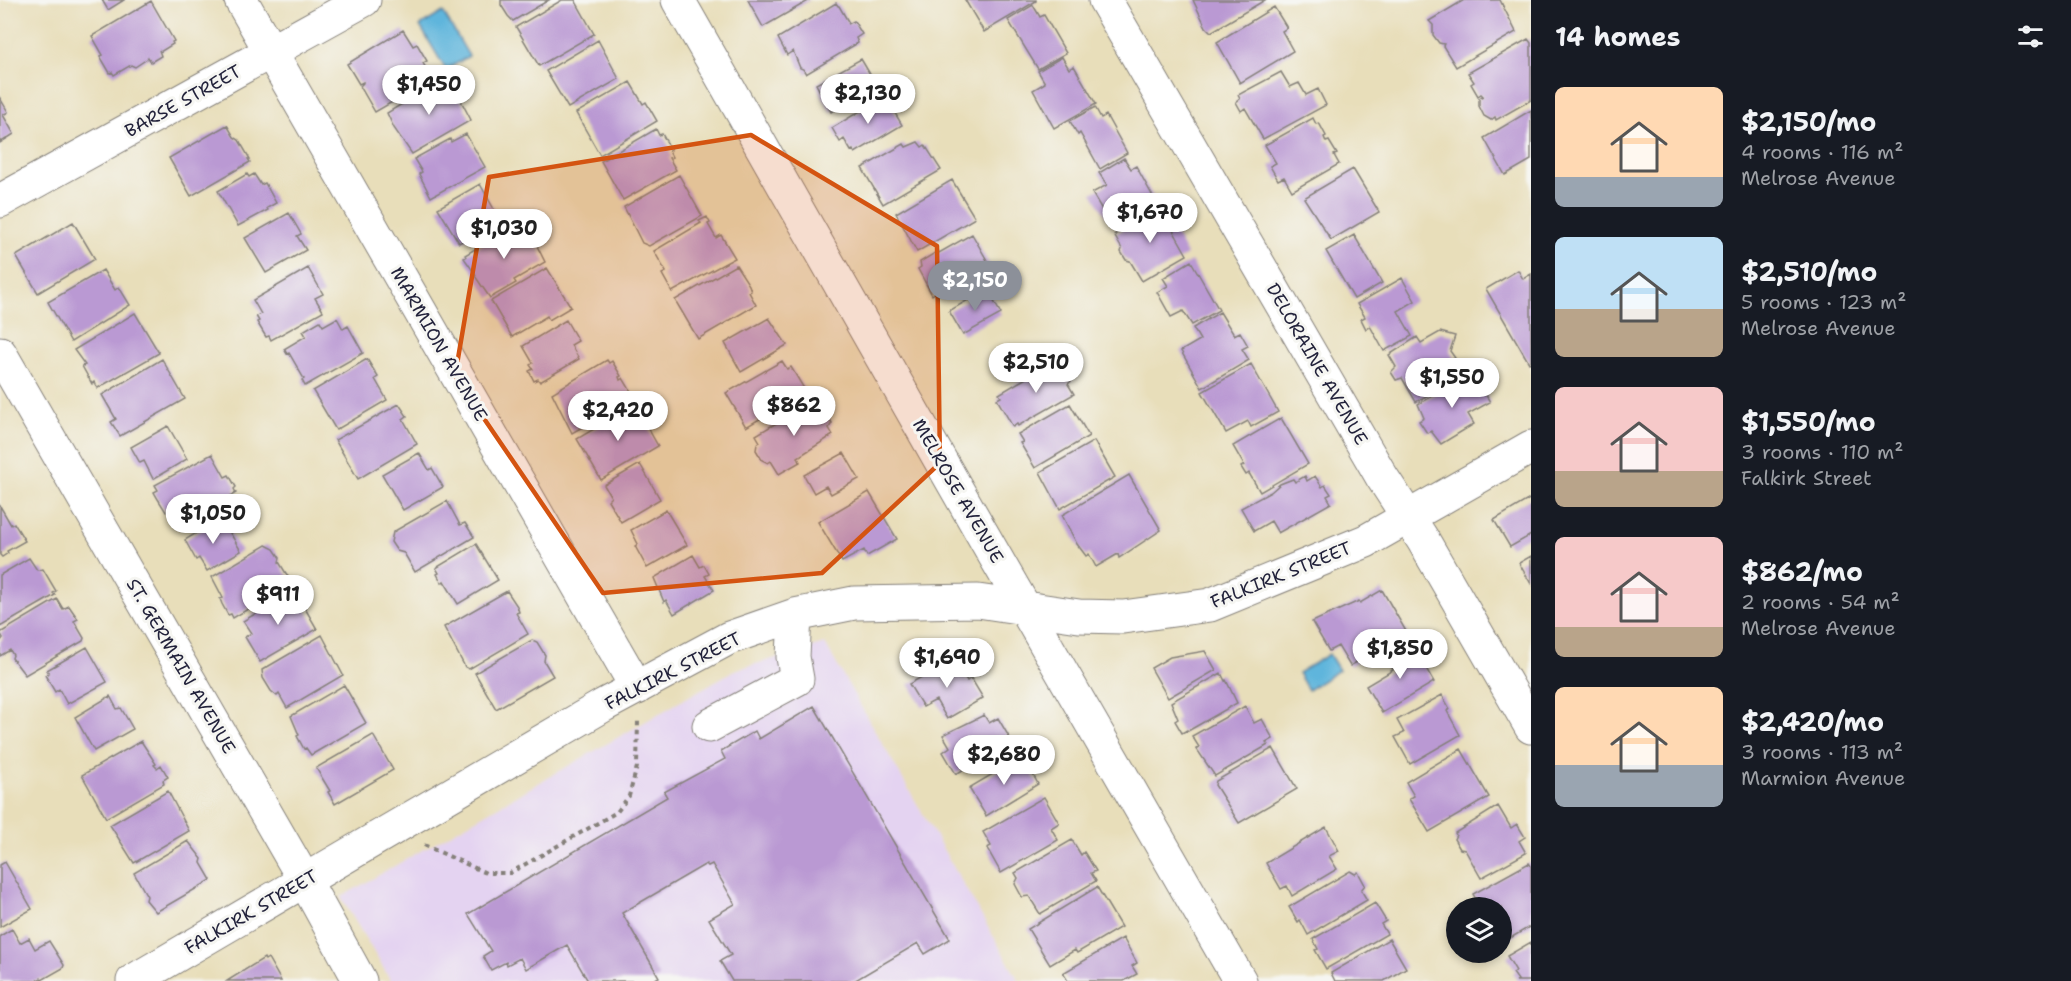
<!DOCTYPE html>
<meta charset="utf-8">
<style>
body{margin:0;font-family:"Shantell Sans",sans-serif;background:#242831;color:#f1f3f6;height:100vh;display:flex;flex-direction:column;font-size:22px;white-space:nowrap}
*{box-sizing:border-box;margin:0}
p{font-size:20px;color:#9ea1a6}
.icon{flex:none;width:33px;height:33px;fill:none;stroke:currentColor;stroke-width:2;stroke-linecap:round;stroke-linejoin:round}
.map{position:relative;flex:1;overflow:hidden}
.details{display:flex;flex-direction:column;background:#171b24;width:540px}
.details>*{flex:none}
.fabs{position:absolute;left:1446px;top:897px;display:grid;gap:12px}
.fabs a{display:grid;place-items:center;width:66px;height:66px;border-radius:50%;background:#171b24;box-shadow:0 3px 9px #0003;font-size:30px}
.price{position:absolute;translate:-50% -51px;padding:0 14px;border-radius:21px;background:#fff;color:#222;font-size:20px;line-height:39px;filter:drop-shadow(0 2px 3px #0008)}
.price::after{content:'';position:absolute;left:50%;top:36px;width:18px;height:14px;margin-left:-9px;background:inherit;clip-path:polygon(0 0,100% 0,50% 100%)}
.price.current{background:#8c9099;color:#fff}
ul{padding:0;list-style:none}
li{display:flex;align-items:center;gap:18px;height:150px;padding:0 24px}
li span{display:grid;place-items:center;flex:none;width:168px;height:120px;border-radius:9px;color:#555}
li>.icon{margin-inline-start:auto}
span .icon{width:72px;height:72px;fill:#fffc;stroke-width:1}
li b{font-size:26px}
h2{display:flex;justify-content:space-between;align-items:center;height:72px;padding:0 24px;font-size:26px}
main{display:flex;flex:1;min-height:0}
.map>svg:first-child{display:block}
</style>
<main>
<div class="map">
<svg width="1531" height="981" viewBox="0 0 1531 981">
<rect width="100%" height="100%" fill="#f6f6f2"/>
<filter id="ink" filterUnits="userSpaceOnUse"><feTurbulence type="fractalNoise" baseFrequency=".0167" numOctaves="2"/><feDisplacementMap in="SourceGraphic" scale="12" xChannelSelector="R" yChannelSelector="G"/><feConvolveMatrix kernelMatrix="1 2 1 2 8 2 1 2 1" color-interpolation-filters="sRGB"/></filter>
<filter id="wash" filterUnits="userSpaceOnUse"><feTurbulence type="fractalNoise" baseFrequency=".008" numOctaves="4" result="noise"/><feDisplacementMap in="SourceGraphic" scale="24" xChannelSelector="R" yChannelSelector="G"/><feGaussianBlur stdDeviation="1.35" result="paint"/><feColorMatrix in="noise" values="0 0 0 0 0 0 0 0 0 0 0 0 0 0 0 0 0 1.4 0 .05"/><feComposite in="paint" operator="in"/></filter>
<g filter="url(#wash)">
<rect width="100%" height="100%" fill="#e8deba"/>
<!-- built -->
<path fill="#e4d3f1" d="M825,644L1019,981H391L341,897L735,670Z"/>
<!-- water -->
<path fill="#5fb5dc" stroke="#406c8c" stroke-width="1.5" d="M443,12L469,56L446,70L420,26Z
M1329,654L1339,670L1308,690L1298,673Z"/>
<g id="blocks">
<!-- building -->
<path fill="#ba99d3" d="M102,0H124L108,10Z
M501,0H549L513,21L508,16L501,5Z
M562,0H575L594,34L539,66L516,27Z
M748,0H810L763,27Z
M965,0H1036V1L984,32Z
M1193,0H1265L1211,32L1206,27Z
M1464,0H1500L1516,32L1456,67L1443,46L1444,44L1439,43L1433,35V25L1429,21Z
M151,1L174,41L172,42L173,44L160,52L159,50L161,56L151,62L148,57L147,59L135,67L131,65L114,75L112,72L110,73L100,56L103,55L92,36Z
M836,3L838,6H839L849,23L848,24L854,21L862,34L856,38L858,43L806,74L803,69L800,68L793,51L787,55L778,38Z
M1033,5L1040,17L1044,15L1066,53L1038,69L1008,20Z
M1274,7L1287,28L1282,31L1293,51L1240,83L1217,42Z
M403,30L413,46L417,44L427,61L423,63L432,79L375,112L360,86L363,83V82L359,84L347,64Z
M1528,39L1531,43V100L1496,120L1495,117L1491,120L1484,116L1479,106V98L1483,96L1481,94L1478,96L1471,84L1474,82L1468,73Z
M598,40L619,79L568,108L546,71Z
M1062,57L1069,69L1074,66L1096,104L1054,128L1033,90L1045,83L1038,71Z
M861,59L877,86L831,112L816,84Z
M1281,72L1290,87L1299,83L1306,95L1318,89L1326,105L1263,139L1245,108L1241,111L1236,102L1240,99L1238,95Z
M445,78L454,94L459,97L471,120L412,154L394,128L387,113Z
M630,82L643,104L646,102L657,121L600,155L576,113Z
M885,96L902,125L855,153L853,150L851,151L844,139L840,142L832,128Z
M0,98L8,112L3,115L14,134L0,143Z
M1095,107L1101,118L1106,115L1127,153L1100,169L1080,133L1078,135L1070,121Z
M1531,110V160L1505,175L1484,138Z
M1313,118L1316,124L1319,123L1326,136L1324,137L1326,142L1329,141L1337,154L1334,155L1339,164L1292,191L1284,177L1278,180L1270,166L1276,163L1265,145Z
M227,125L234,137L239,140L250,159H248L250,162L191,196L169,158Z
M656,129L659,135L662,134L671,150L669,151L672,157L669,158L676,170L623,200L601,161Z
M466,134L485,167L431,197L419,174L422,172L414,159L450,139L451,142Z
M918,142L922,147L925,145L941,170L883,204L862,168L904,144L906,147Z
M1124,158L1131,169L1136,166L1157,204L1130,220L1123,209L1107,218L1092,193L1107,185L1099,173Z
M1353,169L1379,212L1331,240L1304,198Z
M247,174L249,177L254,174L261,185L265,183L276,203L267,208L268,210L238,226L218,191Z
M679,175L702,216L649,246L642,243L624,207Z
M952,180L975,218L917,252L896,213Z
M480,184L500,220L459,243L438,208Z
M1160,207L1187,255L1142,281L1130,261L1126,260L1121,252L1122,249L1114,235Z
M289,213L301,234L297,236L306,250L266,273L245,238Z
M707,217L710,223L708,224L716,238L721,235L735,258L672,292L662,274L666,272L654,251L701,223L699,221Z
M73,222L95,259L38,293L16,256Z
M517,224L526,239L530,236L536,244L545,262L514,280L516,283L490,298L475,276L476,275L464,258L466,257L465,255Z
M972,234L992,269L961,287L958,282L937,295L936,292L932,295L918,269L921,267L920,262L938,251L939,253Z
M1354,235L1382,283L1354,299L1326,251Z
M1191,261L1219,310L1192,325L1183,311L1171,317L1157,292L1168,286L1163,278Z
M736,265L749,285L751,291L749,292L756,305L698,339L675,300Z
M308,268L323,294L315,298L323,311L271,340L269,336L266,337L257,322L259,321L256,316L261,314L253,300Z
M547,268L571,307L549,320L547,316L512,337L491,301Z
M103,270L115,290L119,287L130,305L71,342L48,302Z
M1518,270L1523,279L1531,274V362L1529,363L1486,289Z
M1402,278L1415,301L1398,311L1412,336L1384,351L1370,326L1366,329L1361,319L1365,317L1357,304Z
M987,289L1001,314L963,335L949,311Z
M1220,312L1234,335L1240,332L1248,346L1242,349L1249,360L1202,388L1181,351L1200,340L1193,328Z
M135,313L159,353L98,388L94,382L92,384L82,366L85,365L74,350Z
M337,318L343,329L348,326L363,353L305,386L302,380L304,379L289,353L287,354L284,349L306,336L303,331L320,321L323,326Z
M769,318L787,345L741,372L725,343Z
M566,320L578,341L571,345L579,359L540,382L538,379L534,381L529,371L533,369L530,365L533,363L523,346Z
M1440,332L1455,336L1450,351L1455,358L1437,368L1445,385L1416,402L1402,378L1396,380L1391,372L1396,367L1389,355L1417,337L1421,343Z
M162,359L185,399L120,436L111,422L116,419L102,395Z
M367,359L378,377L375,379L387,400L336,430L313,391Z
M607,360L609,363L612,361L621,376L619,377L620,380L623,378L632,393L629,395L632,398L572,433L552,393Z
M782,361L787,369L791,367L806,392L746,427L726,393Z
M1055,361L1061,371L1067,370L1072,380L1068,384L1074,394L1018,426L1017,424L1013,427L997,399L1001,397L999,394Z
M1251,364L1278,412L1251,427L1248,421L1226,433L1202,392Z
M1468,374L1476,387L1480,385L1490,402L1468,414L1474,424L1441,444L1431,431L1427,433L1419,421L1424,418L1418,404Z
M815,400L816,402L818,401L832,423L829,428L833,435L798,457L800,462L779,474L771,461L768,463L762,460L756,450L757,444L760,442L756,435Z
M399,404L407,416L403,419L417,444L358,479L335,440Z
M1070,404L1089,436L1035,468L1020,443L1023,442L1018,434Z
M634,405L636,409L638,408L645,420L644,421L658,446L601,480L577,439Z
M1281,418L1308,464L1260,492L1249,473L1246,475L1241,467L1244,465L1233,446Z
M168,426L187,459L153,479L144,461L140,463L131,447Z
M1094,441L1115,477L1060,509L1040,472Z
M419,453L429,470L432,468L443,487L403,510L382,474Z
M844,453L859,479L831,494L826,486L814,493L804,475Z
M212,454L225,477L229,475L236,487L234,489L236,493L179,527L169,510L166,512L158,499L154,492L158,490L155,485Z
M640,464L660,499L621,522L608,500L611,497L604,485Z
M1129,475L1161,530L1119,558L1118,554L1096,567L1089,554L1086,556L1077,544L1062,515Z
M1305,476L1307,481L1315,476L1322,487L1325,485L1331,494L1327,496L1331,503L1278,533L1271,521L1254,531L1241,508L1271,492L1280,484L1293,479L1295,482Z
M869,492L897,539L867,556L864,550L842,562L818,522Z
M1531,498V535L1510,547L1494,520Z
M447,501L460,525L465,523L474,537L415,572L404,553L397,551L391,542L393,532Z
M0,506L11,525L14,523L25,541L7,551L8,553L2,557L0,555Z
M666,510L687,545L647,568L635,546L638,544L631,530Z
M221,518L241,551L207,571L199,558L196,560L185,540Z
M476,544L498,580L458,604L444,581L442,583L437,574L439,573L436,568Z
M266,545L274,549L280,558L279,562L292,583L233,618L231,614L228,615L222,604L220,599L223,598L212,577Z
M693,555L700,567L704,565L709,574L705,576L714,590L674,614L666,600L664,602L654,578Z
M1531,556V584L1519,563Z
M29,558L37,570L43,569L56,591L53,593L55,595L0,627V575Z
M1382,590L1407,633L1350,666L1338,646L1329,651L1312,622L1359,601L1360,603Z
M295,591L317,629L260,662L245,637L251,633L243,621Z
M507,591L517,606L519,612L516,613L528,634L469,669L465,667L444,627Z
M57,599L63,609L69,606L78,619L74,621L84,638L83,641L25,675L12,658L13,655L10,650L0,656V642L3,638L0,633Z
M322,635L343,675L287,708L279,694L277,696L271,691L263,678L262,670Z
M532,640L537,642L545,655L544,661L553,676L496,709L475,673Z
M1412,644L1434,682L1382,713L1366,686L1393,670L1387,659Z
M87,647L107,682L67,704L59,689L55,692L45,675L49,673L47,670Z
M1205,651L1216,670L1168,698L1151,668L1170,657Z
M954,659L967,681L971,678L983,698L947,719L936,700L923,707L909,684Z
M1221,673L1225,681L1226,680L1237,703L1188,731L1187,730L1182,733L1175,721L1178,719L1171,702Z
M344,685L366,723L311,755L306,748L304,749L297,736L299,735L291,716Z
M1442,695L1450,709L1447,711L1460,735L1410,764L1395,737L1404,733L1397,720Z
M110,696L117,709L121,708L133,729L94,751L75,717Z
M814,706L950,939L925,954L918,943L854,981H732L720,961L731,955L709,919L735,904L712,864L708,866L706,864L622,913L659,977L652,981H588L567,945L526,969L520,958L507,965L506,962L491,970L483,956L491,951L468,914L667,797L664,792L725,759L721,751L755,731L759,739Z
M1245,706L1254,723L1262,719L1273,739L1266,743L1268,745L1215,776L1196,748L1199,747L1192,736Z
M984,715L989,723L998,718L1012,742L956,774L943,752L950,747L943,735Z
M373,735L393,770L335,804L328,792L330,791L316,768Z
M141,741L156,764L154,765L157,768L161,765L168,777L163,780L164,784L106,818L82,775Z
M1273,748L1297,789L1239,823L1215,785L1216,781Z
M1461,749L1489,797L1429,832L1409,799L1414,796L1406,782Z
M1023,756L1038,784L986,816L969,788Z
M168,791L189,831L134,863L110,825Z
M1044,797L1059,823L1051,828L1058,840L1001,873L987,848L991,846L983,832Z
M1498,806L1511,828L1517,824L1525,837L1519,841L1526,853L1481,878L1465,850L1460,849L1454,839L1456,835L1455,833Z
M1326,827L1339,851L1329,856L1337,869L1292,896L1287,886L1281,889L1266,863Z
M1072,840L1081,855L1084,852L1096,871L1091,873L1096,881L1040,914L1029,896L1022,897L1015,884L1018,878L1015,873Z
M188,841L202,859L201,863L211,880L156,912L146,900L147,896L134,873Z
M5,862L32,909L0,927V865Z
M1529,863L1531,866V926L1502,943V908H1481L1473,894Z
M1350,871L1355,874L1358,872L1365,885L1361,890L1367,900L1308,935L1300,920L1298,922L1289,907Z
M1097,887L1121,927L1077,953L1075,950L1050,965L1028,929Z
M1375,903L1386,921L1381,924L1387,934L1326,969L1315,950L1318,949L1313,939Z
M12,929L20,943L29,938L35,949L49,941L64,965L63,968L42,980L41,978L36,981H0V936Z
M1123,938L1137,963L1132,966L1137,974L1124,981H1068L1063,973Z
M1389,939L1406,968L1384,981H1335L1331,973Z
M1531,942V981H1516L1518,980L1513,973L1516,971L1507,956Z
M264,958L265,960L268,958L281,981H227Z"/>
</g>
</g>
<g filter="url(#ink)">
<use href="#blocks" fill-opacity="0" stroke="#85807a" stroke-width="1.5"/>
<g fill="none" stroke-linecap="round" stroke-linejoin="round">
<!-- minor casing -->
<g stroke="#85807a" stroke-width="35">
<path id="minor" d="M241,0L637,688
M678,0L992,551L1240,981
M1105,0L1382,477L1423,540L1531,727
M0,201L364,0
M0,353L305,881L360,981
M709,726L797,679L793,657L795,615
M133,981L604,705L729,638L795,615L854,603L978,601L1079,616L1123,617L1210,605L1366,541L1531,447"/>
</g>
<!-- path -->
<path stroke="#85807a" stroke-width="4" stroke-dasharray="4.5 4.5" stroke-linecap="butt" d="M424,845L486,873H510L617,812L629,796L637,767L638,721"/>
<!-- minor -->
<use href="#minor" stroke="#fff" stroke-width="33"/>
</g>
</g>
<!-- marked area -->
<path fill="#d45411" fill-opacity="0.2" stroke="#d45411" stroke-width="4.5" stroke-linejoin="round" d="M751,135L937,246L940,463L822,573L603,593L455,376L489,177Z"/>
<g text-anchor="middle" stroke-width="6" stroke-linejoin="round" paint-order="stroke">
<!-- street labels -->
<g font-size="18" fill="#22223b" stroke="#f6f6f2">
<text transform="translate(183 101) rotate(-29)" y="6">BARSE STREET</text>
<text transform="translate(439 344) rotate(60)" y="6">MARMION AVENUE</text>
<text transform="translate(1317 364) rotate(60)" y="6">DELORAINE AVENUE</text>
<text transform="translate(958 491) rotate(60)" y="6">MELROSE AVENUE</text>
<text transform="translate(1281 575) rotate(-22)" y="6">FALKIRK STREET</text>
<text transform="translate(181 666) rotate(60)" y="6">ST. GERMAIN AVENUE</text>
<text transform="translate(673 671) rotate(-27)" y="6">FALKIRK STREET</text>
<text transform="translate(251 912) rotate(-30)" y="6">FALKIRK STREET</text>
</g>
</g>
</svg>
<div class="fabs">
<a><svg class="icon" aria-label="layers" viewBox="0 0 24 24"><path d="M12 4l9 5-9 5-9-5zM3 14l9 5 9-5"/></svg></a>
</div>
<b class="price" style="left:429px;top:116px">$1,450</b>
<b class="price" style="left:868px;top:125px">$2,130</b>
<b class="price" style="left:1150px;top:244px">$1,670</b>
<b class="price" style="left:504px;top:260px">$1,030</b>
<b class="price current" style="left:975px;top:312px">$2,150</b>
<b class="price" style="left:1036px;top:394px">$2,510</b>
<b class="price" style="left:1452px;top:409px">$1,550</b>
<b class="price" style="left:794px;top:437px">$862</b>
<b class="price" style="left:618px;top:442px">$2,420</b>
<b class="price" style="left:213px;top:545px">$1,050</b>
<b class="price" style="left:278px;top:626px">$911</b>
<b class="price" style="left:1400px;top:680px">$1,850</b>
<b class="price" style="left:947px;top:689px">$1,690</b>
<b class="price" style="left:1004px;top:786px">$2,680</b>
</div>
<section class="details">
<h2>14 homes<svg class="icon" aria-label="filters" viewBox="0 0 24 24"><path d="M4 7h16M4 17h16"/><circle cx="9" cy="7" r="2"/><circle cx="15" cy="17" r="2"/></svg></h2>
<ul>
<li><span style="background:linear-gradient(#ffd9b3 75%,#9aa5b1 0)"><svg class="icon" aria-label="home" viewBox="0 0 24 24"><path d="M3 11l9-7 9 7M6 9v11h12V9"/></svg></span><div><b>$2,150/mo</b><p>4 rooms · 116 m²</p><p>Melrose Avenue</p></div></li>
<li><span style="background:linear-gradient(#bfe0f5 60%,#b9a48a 0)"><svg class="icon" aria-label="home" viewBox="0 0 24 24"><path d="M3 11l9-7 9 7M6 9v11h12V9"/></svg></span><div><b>$2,510/mo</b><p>5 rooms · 123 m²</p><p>Melrose Avenue</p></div></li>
<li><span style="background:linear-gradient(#f6c9c9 70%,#b9a48a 0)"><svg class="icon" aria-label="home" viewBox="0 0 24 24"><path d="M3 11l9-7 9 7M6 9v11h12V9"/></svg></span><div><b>$1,550/mo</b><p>3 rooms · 110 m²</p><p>Falkirk Street</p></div></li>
<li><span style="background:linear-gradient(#f6c9c9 75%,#b9a48a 0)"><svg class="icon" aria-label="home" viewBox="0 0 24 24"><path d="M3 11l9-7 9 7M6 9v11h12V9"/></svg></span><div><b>$862/mo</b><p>2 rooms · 54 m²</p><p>Melrose Avenue</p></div></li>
<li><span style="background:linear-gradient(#ffd9b3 65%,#9aa5b1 0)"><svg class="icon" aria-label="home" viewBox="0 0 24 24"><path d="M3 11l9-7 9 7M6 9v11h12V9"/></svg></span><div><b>$2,420/mo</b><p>3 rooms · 113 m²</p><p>Marmion Avenue</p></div></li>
</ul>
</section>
</main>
